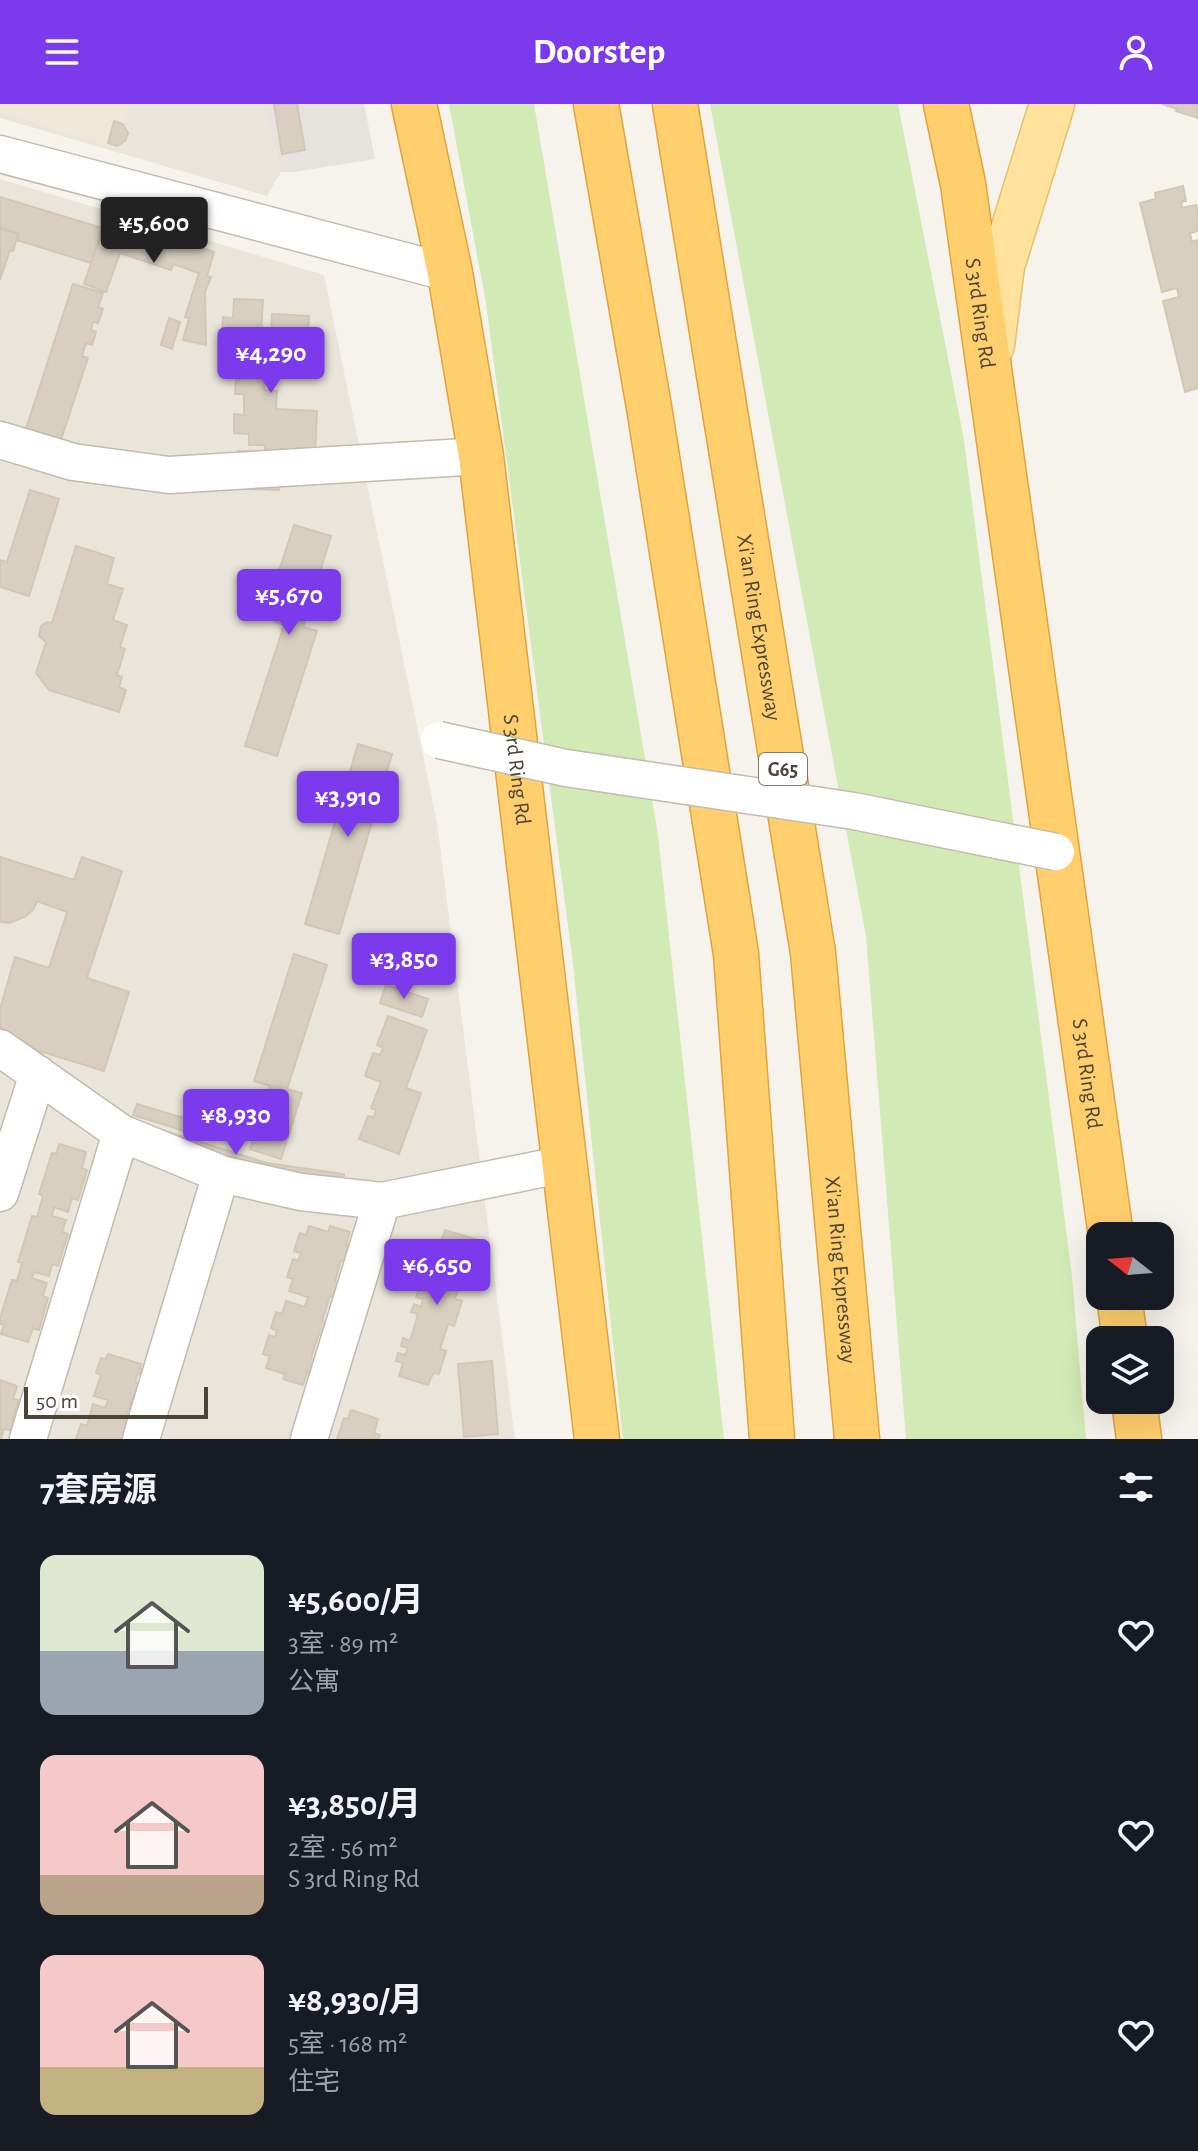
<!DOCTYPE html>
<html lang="zh">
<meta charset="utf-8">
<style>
body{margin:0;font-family:"Alegreya Sans","Noto Sans SC",sans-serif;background:#20242c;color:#f1f3f6;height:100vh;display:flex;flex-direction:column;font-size:30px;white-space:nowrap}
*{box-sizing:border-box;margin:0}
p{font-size:26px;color:#9ea1a6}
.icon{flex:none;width:44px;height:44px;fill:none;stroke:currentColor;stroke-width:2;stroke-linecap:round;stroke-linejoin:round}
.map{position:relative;height:1335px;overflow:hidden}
.panel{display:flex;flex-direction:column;background:#171b24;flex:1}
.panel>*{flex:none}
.needle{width:52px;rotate:287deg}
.fabs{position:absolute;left:1086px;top:1118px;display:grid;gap:16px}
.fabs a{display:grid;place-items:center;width:88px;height:88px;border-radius:16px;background:#171b24;box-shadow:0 8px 32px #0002;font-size:40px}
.scale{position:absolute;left:24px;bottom:20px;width:184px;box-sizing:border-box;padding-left:8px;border:4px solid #4b4439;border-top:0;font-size:22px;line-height:28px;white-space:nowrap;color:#4b4439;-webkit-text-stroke:6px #fff;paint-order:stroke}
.price{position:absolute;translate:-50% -68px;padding:0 18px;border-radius:8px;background:#7c3aed;color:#fff;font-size:26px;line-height:52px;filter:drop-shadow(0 2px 4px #0008)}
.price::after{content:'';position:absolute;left:50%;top:48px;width:24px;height:18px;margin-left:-12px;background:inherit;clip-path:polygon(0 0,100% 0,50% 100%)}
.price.selected{background:#222;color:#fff}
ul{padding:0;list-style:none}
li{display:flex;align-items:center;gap:24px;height:200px;padding:0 40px}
li span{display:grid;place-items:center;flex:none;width:224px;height:160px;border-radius:16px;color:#555}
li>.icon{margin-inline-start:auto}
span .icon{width:96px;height:96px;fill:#fffc;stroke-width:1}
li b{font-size:34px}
h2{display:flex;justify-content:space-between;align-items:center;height:96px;padding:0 40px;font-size:34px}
header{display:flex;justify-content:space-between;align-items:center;height:104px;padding:0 40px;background:#7c3aed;color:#fff;font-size:36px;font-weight:600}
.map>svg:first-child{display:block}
</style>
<header><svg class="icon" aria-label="menu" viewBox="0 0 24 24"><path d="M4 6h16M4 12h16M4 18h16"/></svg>Doorstep<svg class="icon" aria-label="person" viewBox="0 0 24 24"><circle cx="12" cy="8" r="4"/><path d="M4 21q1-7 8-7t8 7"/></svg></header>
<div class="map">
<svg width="1198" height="1335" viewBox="0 0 1198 1335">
<rect width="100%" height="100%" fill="#f6f3ec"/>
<!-- residential -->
<path fill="#eae5da" d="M0,0H263L281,68L267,92L0,14Z
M0,75L324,171L437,719L515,1335H0Z"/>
<!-- industrial -->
<path fill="#e6e2dd" d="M263,0H364L375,55L294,68H281Z"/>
<!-- education -->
<path fill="#efe8d6" d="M0,0H129L115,44L0,8Z"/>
<!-- green -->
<path fill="#d2eab5" d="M449,0H534L658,731L724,1335H623L573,860L486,199Z
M710,0H898L964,336L1072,1172L1086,1335H906L866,832Z"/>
<!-- building -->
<path fill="#d8cfc1" stroke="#d3c7b4" stroke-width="2" d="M274,0H297L305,46L282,50Z
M1162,0H1198V14L1176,7L1177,5Z
M114,17L123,20L128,29L125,37L117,42L108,39Z
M1183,82L1186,97L1181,98L1182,104L1196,101L1198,110V127L1190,129L1192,138L1198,136V284L1185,288L1163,197L1179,193L1177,184L1162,188L1140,99L1156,95L1155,89Z
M0,93L102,124L91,159L17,136L19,129L0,124Z
M107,113L214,148L207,172L211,173L205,188L206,241L183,236L189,214L185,213L199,169L173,160L171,166L120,149L106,188L84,180Z
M0,124L18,130L13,147L10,146L0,176Z
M73,180L103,189L98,203L103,205L98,219L93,218L91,226L96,228L92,241L86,239L82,252L88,254L59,342L24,331Z
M234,195L263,196L261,230H271L272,210L309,212L306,274L278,273V266L265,265L264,286L277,287L276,305L317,307L314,374L280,363L279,386L247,385L248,368L237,367L238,347L265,348V341H249V330L234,329V310L244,311V290H235L236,269H230V248H240V232L222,231L223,213L233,214Z
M169,214L180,218L172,245L161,241Z
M30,386L59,395L29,492L0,483V456L7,458Z
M294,421L331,432L303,523L317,527L277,652L245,642L284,521L275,518L277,513L265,510Z
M76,442L114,454L107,480L123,485L113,516L127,521L120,543L125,545L117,571L122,573L119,583L126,586L119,608L49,586L36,569L46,538L39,532L41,522L47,518L52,519Z
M358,640L392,650L339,830L305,820Z
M0,753L74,776L82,753L122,767L87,874L129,888L104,967L0,935V905L15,853L49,864L67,808L37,797L33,806L25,813L9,819L0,818Z
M294,850L327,861L287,985L302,989L281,1055L250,1045L270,982L254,977Z
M386,881L428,895L422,913L380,899Z
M388,912L427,926L406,984L421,989L399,1050L359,1035L368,1012L374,1013L376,1006L371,1004L381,978L365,972L373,949L380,951L383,944L377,941Z
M137,1000L207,1021L204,1033L133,1011Z
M143,1020L267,1059L344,1070L343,1084L139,1035Z
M59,1040L86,1048L82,1064L87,1066L78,1096L72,1094L68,1108L54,1103L52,1112L66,1116L62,1128L68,1130L58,1162L52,1160L49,1172L34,1168L32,1174L47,1179L43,1192L48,1194L39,1226L33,1224L28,1238L1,1230L4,1221L0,1220V1214L12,1176L17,1177L22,1159L18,1158L32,1112L37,1113L43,1092L39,1090L52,1049L56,1050Z
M309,1122L328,1128L330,1122L350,1128L346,1141L353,1143L348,1158L341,1156L335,1177L341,1179L336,1194L330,1192L322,1217L328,1219L324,1232L319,1230L311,1254L317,1256L313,1268L308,1267L303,1281L283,1275L285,1270L266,1264L270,1252L263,1250L269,1231L275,1233L277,1227L271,1224L276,1208L282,1210L286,1197L305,1203L308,1193L289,1187L293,1175L287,1173L293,1155L298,1157L301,1149L294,1147L300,1129L306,1131Z
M445,1126L475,1135L471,1147L478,1149L470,1173L463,1171L455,1195L462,1197L454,1222L448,1220L440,1245L446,1247L439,1270L433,1269L428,1281L399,1272L403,1259L396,1257L398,1249L405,1251L408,1244L401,1242L403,1234L410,1237L418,1210L411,1208L414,1200L421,1203L423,1195L416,1193L419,1185L425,1187L433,1162L426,1160L429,1151L436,1153L438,1146L432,1144L435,1136L441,1138Z
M108,1250L141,1260L140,1265L146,1266L145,1271L138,1269L135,1278L142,1280L138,1294L133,1292L124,1318L131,1320L126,1335H76L81,1320L87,1322L93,1300L105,1304L108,1296L94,1292L101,1271L96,1269L101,1254L106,1255Z
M492,1257L498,1330L464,1333L458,1260Z
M0,1276L17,1282L13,1295L19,1296L10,1326L4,1325L1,1335Z
M351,1306L378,1315L374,1329L380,1331L378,1335H337L344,1314L348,1315Z"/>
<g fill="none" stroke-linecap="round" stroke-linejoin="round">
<!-- minor casing -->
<g stroke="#c2bbae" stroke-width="39">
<path id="minor" d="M0,50L450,169
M0,336L73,358L169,371L481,352
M0,944L121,1029L221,1070L301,1088L382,1097L565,1060
M0,1089L38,970
M28,1335L121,1029
M141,1335L221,1070
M309,1335L382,1097"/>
</g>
<!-- major casing -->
<g stroke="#e6c16a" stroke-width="47">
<path id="major" d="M992,241L1002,162L1052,0"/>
</g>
<!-- highway casing -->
<g stroke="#e0a43c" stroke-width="47">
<g id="highway">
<path id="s1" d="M414,0L450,169L481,352L597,1335"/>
<path d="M596,0L649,303L736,850L772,1335"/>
<path id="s2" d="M675,0L813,849L857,1335"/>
<path id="s3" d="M946,0L963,80L1111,1132"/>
<path d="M1119,1192L1125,1236"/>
<path d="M1134,1296L1139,1335"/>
</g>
</g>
<!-- minor -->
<use href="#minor" stroke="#fff" stroke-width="36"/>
<!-- major -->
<use href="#major" stroke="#ffe39c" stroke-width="44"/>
<!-- highway -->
<use href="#highway" stroke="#ffcf6e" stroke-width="44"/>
<!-- minor-bridge casing -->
<g stroke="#c2bbae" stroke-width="39" stroke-linecap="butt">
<path id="minor-bridge" d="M439,636L566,664L854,707L1056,748"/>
</g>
<!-- minor-bridge -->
<use href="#minor-bridge" stroke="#fff" stroke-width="36"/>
</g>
<g text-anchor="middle" stroke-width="8" stroke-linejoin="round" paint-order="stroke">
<!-- shield labels -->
<rect fill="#fff" stroke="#817c74" stroke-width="2" x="759" y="649" width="48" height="32" rx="6"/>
<g font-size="20" font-weight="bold" fill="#4b4439">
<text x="783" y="672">G65</text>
</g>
<!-- street labels -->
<g font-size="22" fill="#4b4439" stroke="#fff">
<text dy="8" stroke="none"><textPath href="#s3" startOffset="212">S 3rd Ring Rd</textPath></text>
<text dy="8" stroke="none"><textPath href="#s2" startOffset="530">Xi'an Ring Expressway</textPath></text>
<text dy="8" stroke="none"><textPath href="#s1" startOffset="674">S 3rd Ring Rd</textPath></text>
<text dy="8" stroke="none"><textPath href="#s3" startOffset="980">S 3rd Ring Rd</textPath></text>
<text dy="8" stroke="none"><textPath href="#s2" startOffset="1178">Xi'an Ring Expressway</textPath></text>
</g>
</g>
</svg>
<div class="fabs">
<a><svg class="needle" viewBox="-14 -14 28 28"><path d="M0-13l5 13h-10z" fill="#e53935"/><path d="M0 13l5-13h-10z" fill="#9ea1a6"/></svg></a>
<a><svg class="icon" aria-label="layers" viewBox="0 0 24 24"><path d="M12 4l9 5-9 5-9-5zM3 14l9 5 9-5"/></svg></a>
</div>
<div class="scale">50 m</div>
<b class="price selected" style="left:154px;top:161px">¥5,600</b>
<b class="price" style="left:271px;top:291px">¥4,290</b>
<b class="price" style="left:289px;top:533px">¥5,670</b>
<b class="price" style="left:348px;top:735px">¥3,910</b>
<b class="price" style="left:404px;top:897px">¥3,850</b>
<b class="price" style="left:236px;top:1053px">¥8,930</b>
<b class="price" style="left:437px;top:1203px">¥6,650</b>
</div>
<section class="panel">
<h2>7套房源<svg class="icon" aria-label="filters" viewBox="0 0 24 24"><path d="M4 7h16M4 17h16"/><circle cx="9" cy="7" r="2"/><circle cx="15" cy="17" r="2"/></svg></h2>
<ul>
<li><span style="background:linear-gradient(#dfe7d0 60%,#9aa5b1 0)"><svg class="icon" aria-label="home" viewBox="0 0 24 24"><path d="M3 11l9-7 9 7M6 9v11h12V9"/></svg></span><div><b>¥5,600/月</b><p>3室 · 89 m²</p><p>公寓</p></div><svg class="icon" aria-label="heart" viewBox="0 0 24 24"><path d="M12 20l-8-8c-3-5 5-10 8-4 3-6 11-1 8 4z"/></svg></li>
<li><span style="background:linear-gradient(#f6c9c9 75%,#b9a48a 0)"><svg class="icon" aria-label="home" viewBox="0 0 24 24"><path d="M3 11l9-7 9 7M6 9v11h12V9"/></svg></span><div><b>¥3,850/月</b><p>2室 · 56 m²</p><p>S 3rd Ring Rd</p></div><svg class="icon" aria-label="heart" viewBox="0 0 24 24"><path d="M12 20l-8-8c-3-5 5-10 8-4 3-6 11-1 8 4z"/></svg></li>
<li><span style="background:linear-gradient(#f6c9c9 70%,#c2b280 0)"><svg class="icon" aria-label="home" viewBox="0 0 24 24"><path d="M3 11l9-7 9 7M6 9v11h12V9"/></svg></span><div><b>¥8,930/月</b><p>5室 · 168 m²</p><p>住宅</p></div><svg class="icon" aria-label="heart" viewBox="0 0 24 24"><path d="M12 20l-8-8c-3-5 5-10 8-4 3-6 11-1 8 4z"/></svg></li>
</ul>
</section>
